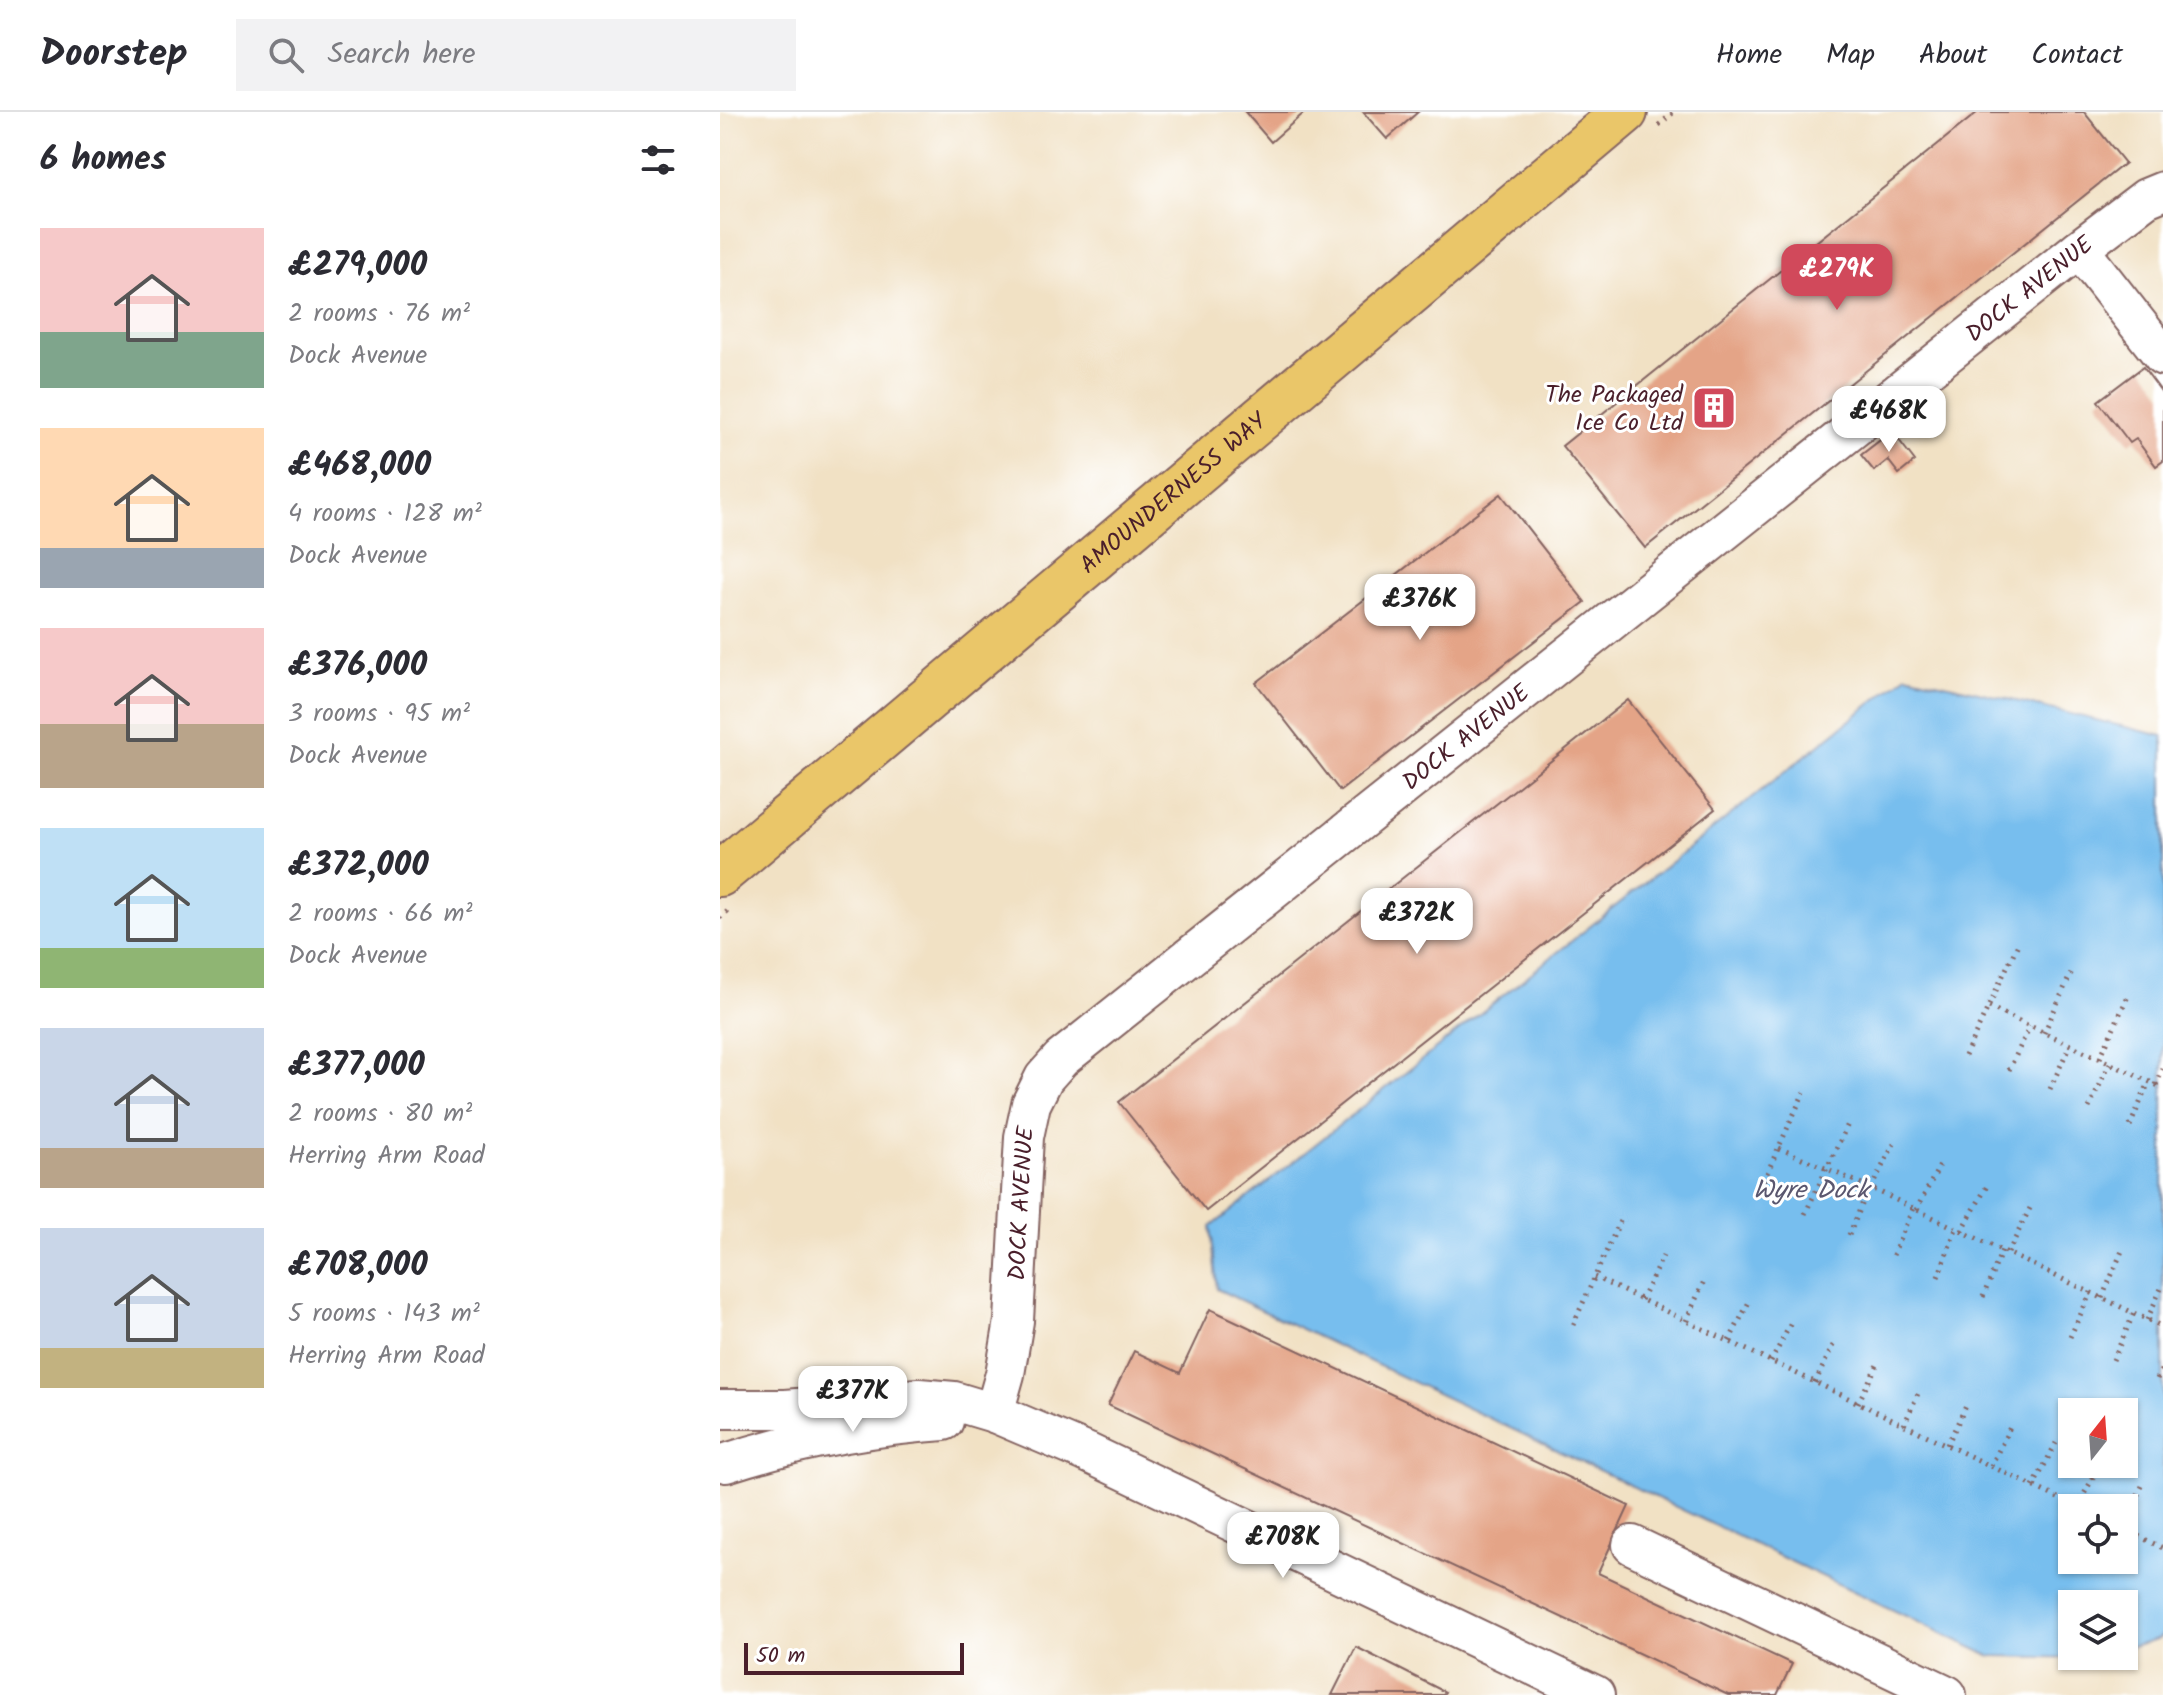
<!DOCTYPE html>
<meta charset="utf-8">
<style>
body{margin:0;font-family:Kalam,sans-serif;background:#f2f2f3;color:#2b2b33;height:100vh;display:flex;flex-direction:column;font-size:30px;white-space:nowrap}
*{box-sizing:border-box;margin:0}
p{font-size:26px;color:#7c7c81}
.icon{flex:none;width:44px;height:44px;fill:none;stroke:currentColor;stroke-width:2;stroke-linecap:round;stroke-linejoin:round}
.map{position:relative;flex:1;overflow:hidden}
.details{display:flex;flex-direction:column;background:#fff;width:720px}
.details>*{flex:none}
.needle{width:52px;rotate:17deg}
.fabs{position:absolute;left:1338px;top:1286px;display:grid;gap:16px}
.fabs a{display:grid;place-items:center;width:80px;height:80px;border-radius:0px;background:#fff;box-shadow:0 2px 6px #0004;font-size:40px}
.scale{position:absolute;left:24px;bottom:20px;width:220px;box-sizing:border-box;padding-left:8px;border:4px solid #4a1f2b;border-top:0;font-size:22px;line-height:28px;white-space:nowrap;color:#4a1f2b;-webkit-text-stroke:6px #fff;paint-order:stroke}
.price{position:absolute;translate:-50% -68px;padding:0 18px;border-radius:16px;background:#fff;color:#222;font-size:26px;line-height:52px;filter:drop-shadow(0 2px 4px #0008)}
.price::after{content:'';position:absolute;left:50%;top:48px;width:24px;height:18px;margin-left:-12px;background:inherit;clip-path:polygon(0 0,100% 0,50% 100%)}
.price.current{background:#d1495b;color:#fff}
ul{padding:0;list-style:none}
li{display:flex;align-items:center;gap:24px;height:200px;padding:0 40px}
li span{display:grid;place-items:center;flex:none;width:224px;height:160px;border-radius:0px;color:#555}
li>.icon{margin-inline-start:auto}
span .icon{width:96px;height:96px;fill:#fffc;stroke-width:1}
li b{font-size:34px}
h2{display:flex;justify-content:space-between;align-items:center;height:96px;padding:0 40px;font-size:34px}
header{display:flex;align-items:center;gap:48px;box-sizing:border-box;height:112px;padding:0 40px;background:#fff;border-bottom:2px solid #e1e1e2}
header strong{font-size:38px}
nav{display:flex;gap:44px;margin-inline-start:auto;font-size:28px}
.search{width:560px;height:72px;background:#f2f2f3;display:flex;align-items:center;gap:20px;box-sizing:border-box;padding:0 28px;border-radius:0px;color:#7c7c81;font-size:30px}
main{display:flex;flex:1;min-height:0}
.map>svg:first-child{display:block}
</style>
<header>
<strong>Doorstep</strong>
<div class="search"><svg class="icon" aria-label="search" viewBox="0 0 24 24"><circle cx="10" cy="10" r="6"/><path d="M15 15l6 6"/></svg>Search here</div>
<nav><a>Home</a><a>Map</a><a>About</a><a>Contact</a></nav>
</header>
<main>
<section class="details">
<h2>6 homes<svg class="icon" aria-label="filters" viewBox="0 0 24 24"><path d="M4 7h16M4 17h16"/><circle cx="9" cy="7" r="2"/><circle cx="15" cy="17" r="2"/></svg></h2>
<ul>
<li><span style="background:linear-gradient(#f6c9c9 65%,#7fa58c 0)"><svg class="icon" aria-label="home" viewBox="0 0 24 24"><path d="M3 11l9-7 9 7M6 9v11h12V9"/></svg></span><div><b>£279,000</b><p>2 rooms · 76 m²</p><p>Dock Avenue</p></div></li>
<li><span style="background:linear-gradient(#ffd9b3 75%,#9aa5b1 0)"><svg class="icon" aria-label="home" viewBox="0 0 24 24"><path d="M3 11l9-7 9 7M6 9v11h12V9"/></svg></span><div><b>£468,000</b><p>4 rooms · 128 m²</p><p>Dock Avenue</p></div></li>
<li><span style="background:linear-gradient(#f6c9c9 60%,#b9a48a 0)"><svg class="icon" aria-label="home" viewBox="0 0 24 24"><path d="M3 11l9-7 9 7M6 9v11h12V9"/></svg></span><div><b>£376,000</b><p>3 rooms · 95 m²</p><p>Dock Avenue</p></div></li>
<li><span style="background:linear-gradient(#bfe0f5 75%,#8fb573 0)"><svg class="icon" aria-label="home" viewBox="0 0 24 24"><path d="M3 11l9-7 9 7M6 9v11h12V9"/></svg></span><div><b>£372,000</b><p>2 rooms · 66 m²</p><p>Dock Avenue</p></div></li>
<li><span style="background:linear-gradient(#c9d6e8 75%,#b9a48a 0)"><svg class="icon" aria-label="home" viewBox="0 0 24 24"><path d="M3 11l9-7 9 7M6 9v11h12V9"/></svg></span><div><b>£377,000</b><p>2 rooms · 80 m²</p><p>Herring Arm Road</p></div></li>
<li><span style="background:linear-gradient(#c9d6e8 75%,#c2b280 0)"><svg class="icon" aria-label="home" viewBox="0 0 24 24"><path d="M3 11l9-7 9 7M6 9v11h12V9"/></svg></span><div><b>£708,000</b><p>5 rooms · 143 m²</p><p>Herring Arm Road</p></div></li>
</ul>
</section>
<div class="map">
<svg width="1443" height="1583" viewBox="0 0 1443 1583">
<rect width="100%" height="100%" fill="#fff"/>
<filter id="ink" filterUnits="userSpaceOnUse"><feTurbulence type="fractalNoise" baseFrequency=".0125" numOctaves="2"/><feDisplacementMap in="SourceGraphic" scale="16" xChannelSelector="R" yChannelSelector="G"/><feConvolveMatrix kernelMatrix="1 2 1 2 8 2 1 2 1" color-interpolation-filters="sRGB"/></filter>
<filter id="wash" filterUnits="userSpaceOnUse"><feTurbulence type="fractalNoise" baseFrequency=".006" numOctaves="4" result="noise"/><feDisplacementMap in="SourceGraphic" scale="32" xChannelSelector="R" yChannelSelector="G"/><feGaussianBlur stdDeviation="1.8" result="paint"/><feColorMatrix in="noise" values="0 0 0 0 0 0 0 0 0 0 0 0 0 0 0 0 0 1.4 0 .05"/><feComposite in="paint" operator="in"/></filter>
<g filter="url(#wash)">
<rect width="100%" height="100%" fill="#f1e1c4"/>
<!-- water -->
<path fill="#77beee" stroke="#606e8c" stroke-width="2" fill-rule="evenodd" d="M1187,563L1443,624V1523L1437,1528L1404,1537V1492H1352V1544H1378L1370,1546L1270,1544L497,1177L491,1115ZM1352,1300H1404V1352H1352ZM1352,1396H1404V1448H1352Z"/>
<g id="blocks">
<!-- building -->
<path fill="#e4a487" d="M525,0H585L551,30Z
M643,0H698L667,27Z
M1258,0H1364L1405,51L925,436L842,334Z
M1423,255L1443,282V349L1436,354L1416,327L1410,331L1378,289Z
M1172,319L1195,349L1179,362L1168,348L1154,359L1141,343Z
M781,382L865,490L620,679L536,571Z
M908,588L995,697L486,1099L399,990Z
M490,1197L909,1394L878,1461L1072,1552L1057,1583H1008L388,1293L414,1239L460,1261Z
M636,1535L725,1580L723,1583H612Z"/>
</g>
</g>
<g filter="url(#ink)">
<use href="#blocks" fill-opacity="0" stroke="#846361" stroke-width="2"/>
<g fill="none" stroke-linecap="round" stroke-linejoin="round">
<!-- minor casing -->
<g stroke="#846361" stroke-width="42">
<g id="minor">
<path d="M1359,137L1443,244"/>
<path d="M0,1297H65L199,1286L234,1289L274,1301L366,1340L875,1583"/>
<path id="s1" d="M274,1301L285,1262L294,1209L304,1025L311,992L324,966L341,947L1359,137L1426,86L1443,79"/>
<path d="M6,1351C77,1328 149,1314 224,1309"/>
<path d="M912,1433L1227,1583"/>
</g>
</g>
<!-- highway casing -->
<g stroke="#846361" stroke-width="48">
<g id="highway">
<path id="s2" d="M0,762L905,0"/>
</g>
</g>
<!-- path -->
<path stroke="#846361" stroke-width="5" stroke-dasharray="2 6" stroke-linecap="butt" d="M939,13L954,0
M0,806L11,796
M1269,895L1443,976
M1324,921L1352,859
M1245,944L1298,832
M1380,946L1408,884
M1289,958L1310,914
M1436,973L1443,957
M1330,977L1350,933
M1369,996L1390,951
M1410,1014L1429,970
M1059,1036L1151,1076L1443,1215
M1151,1076L1174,1032
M1037,1083L1084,980
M1196,1098L1220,1053
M1085,1102L1128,1012
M1242,1119L1267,1074
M1129,1123L1149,1076
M1288,1141L1311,1094
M1173,1143L1193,1096
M874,1165L1359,1396
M1218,1165L1236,1117
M1263,1185L1282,1138
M1382,1186L1402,1139
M921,1188L943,1144
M1427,1208L1443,1172
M966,1209L984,1169
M853,1213L900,1109
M1350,1225L1371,1180
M1009,1229L1030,1188
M1393,1248L1414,1201
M1051,1250L1072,1209
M1437,1267L1443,1254
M1095,1271L1115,1229
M1138,1291L1158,1251
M1184,1313L1200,1277
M1227,1333L1247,1292
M1271,1354L1291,1313
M1313,1375L1336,1331
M1357,1395L1380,1353
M1404,1412L1422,1374
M1404,1417L1443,1436"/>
<!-- minor -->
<use href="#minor" stroke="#fff" stroke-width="38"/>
<!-- highway -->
<use href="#highway" stroke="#eac669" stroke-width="44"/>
</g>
</g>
<!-- icons -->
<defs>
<g id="building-square" transform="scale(2.3)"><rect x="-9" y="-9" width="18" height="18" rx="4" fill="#d1495b" stroke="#fff"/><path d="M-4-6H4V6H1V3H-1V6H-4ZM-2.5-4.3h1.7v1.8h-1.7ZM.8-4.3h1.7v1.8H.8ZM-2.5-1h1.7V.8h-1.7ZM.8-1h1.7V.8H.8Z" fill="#fff"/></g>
</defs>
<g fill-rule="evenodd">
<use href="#building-square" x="994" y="296"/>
</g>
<g text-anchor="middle" stroke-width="6" stroke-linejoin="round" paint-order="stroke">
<!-- street labels -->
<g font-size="24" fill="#4a1f2b" stroke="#fff">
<text dy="8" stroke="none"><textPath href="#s1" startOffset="1604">DOCK AVENUE</textPath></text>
<text dy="8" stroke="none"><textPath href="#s2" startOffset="592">AMOUNDERNESS WAY</textPath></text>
<text dy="8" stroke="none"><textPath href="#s1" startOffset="884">DOCK AVENUE</textPath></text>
<text dy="8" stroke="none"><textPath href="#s1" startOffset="212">DOCK AVENUE</textPath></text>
</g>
<!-- poi labels -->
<g font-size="24" fill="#4a1f2b" stroke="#fff" text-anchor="end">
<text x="963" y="290">The Packaged<tspan x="963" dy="28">Ice Co Ltd</tspan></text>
</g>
<!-- water labels -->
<g font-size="26" font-style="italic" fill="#5a576f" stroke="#fff">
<text x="1091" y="1086">Wyre Dock</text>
</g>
</g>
</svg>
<div class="fabs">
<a><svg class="needle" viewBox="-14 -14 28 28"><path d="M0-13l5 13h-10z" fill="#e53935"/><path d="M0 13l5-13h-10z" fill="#7c7c81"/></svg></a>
<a><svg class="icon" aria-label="locate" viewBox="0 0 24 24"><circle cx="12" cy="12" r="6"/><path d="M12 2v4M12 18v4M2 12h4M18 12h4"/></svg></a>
<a><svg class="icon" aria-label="layers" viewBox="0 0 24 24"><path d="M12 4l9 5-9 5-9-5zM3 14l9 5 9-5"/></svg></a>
</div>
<div class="scale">50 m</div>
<b class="price current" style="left:1117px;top:200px">£279K</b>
<b class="price" style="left:1169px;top:342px">£468K</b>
<b class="price" style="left:700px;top:530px">£376K</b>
<b class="price" style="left:697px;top:844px">£372K</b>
<b class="price" style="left:133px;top:1322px">£377K</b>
<b class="price" style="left:563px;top:1468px">£708K</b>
</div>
</main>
